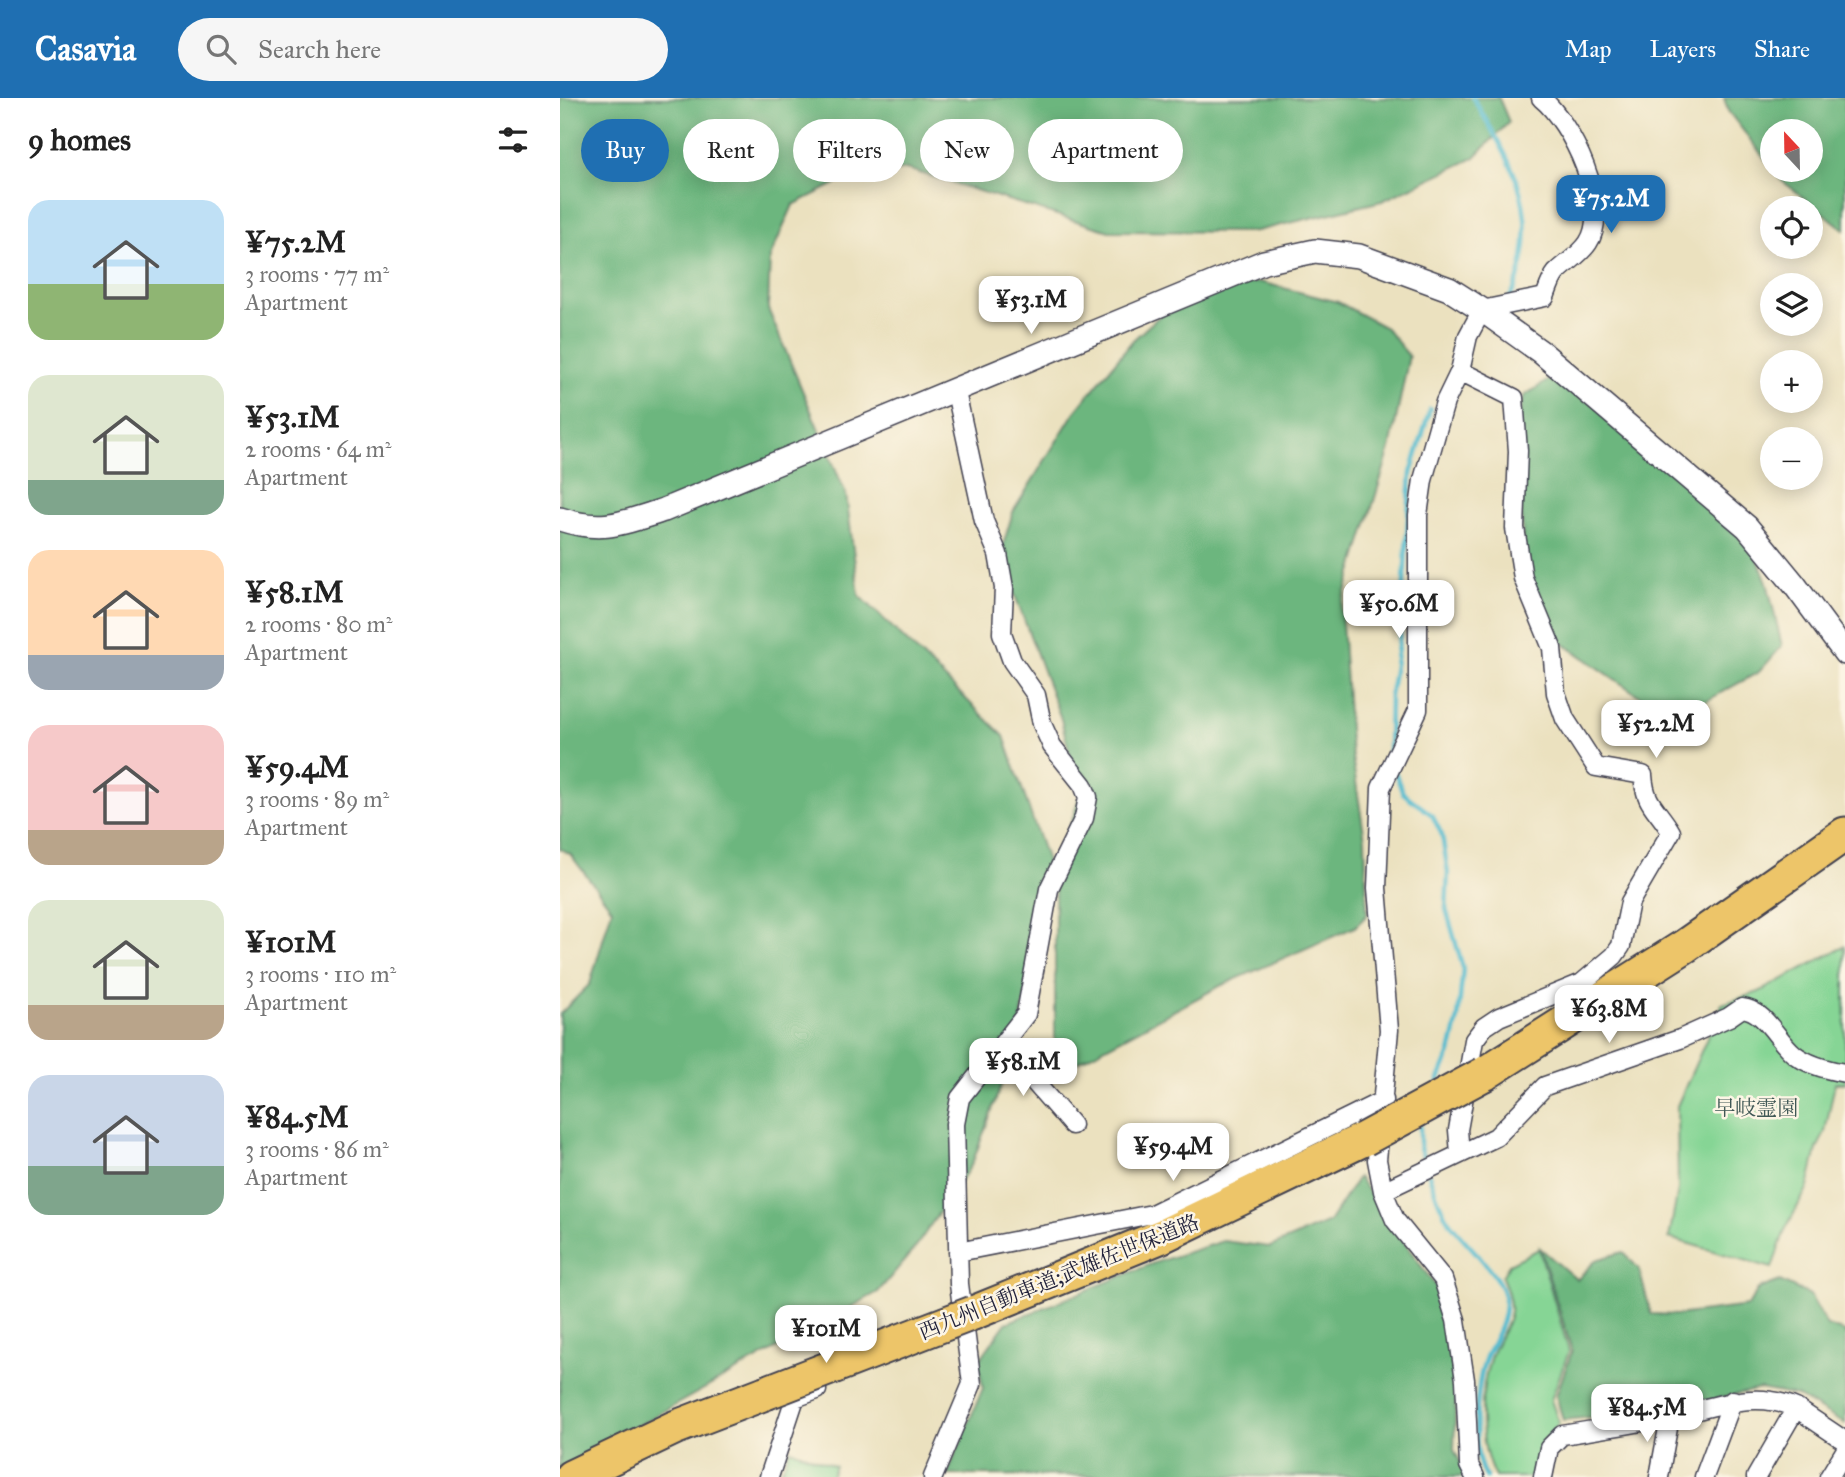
<!DOCTYPE html>
<meta charset="utf-8">
<style>
body{margin:0;font-family:"IM FELL Great Primer","Noto Serif JP",serif;background:#f6f6f6;color:#222;height:100vh;display:flex;flex-direction:column;font-size:26px;white-space:nowrap}
*{box-sizing:border-box;margin:0}
p{font-size:23px;color:#767676}
.icon{flex:none;width:38px;height:38px;fill:none;stroke:currentColor;stroke-width:2;stroke-linecap:round;stroke-linejoin:round}
.map{position:relative;flex:1;overflow:hidden}
.drawer{display:flex;flex-direction:column;background:#fff;width:560px}
.drawer>*{flex:none}
.guide{position:absolute;left:21px;top:21px;width:665px;height:63px;display:flex;gap:14px}
.needle{width:46px;rotate:338deg}
.buttons{position:absolute;left:1200px;top:21px;display:grid;gap:14px}
.buttons a{display:grid;place-items:center;width:63px;height:63px;border-radius:50%;background:#fff;box-shadow:0 4px 18px #0003;font-size:35px}
.price{position:absolute;translate:-50% -60px;padding:0 16px;border-radius:14px;background:#fff;color:#222;font-size:23px;line-height:46px;filter:drop-shadow(0 2px 4px #0008)}
.price::after{content:'';position:absolute;left:50%;top:42px;width:21px;height:16px;margin-left:-10px;background:inherit;clip-path:polygon(0 0,100% 0,50% 100%)}
.price.current{background:#1f6fb2;color:#fff}
ul{padding:0;list-style:none}
li{display:flex;align-items:center;gap:21px;height:175px;padding:0 28px}
li span{display:grid;place-items:center;flex:none;width:196px;height:140px;border-radius:21px;color:#555}
li>.icon{margin-inline-start:auto}
span .icon{width:84px;height:84px;fill:#fffc;stroke-width:1}
li b{font-size:30px}
h2{display:flex;justify-content:space-between;align-items:center;height:84px;padding:0 28px;font-size:30px}
.chip{padding:0 24px;border-radius:32px;background:#fff;box-shadow:0 4px 18px #0003;font-size:24px;line-height:63px}
.chip.current{background:#1f6fb2;color:#fff}
header{display:flex;align-items:center;gap:42px;box-sizing:border-box;height:98px;padding:0 35px;background:#1f6fb2;color:#fff}
header strong{font-size:33px}
nav{display:flex;gap:38px;margin-inline-start:auto;font-size:24px}
.search{width:490px;height:63px;background:#f6f6f6;display:flex;align-items:center;gap:18px;box-sizing:border-box;padding:0 24px;border-radius:38px;color:#767676;font-size:26px}
main{display:flex;flex:1;min-height:0}
.map>svg:first-child{display:block}
</style>
<header>
<strong>Casavia</strong>
<div class="search"><svg class="icon" aria-label="search" viewBox="0 0 24 24"><circle cx="10" cy="10" r="6"/><path d="M15 15l6 6"/></svg>Search here</div>
<nav><a>Map</a><a>Layers</a><a>Share</a></nav>
</header>
<main>
<section class="drawer">
<h2>9 homes<svg class="icon" aria-label="filters" viewBox="0 0 24 24"><path d="M4 7h16M4 17h16"/><circle cx="9" cy="7" r="2"/><circle cx="15" cy="17" r="2"/></svg></h2>
<ul>
<li><span style="background:linear-gradient(#bfe0f5 60%,#8fb573 0)"><svg class="icon" aria-label="home" viewBox="0 0 24 24"><path d="M3 11l9-7 9 7M6 9v11h12V9"/></svg></span><div><b>¥75.2M</b><p>3 rooms · 77 m²</p><p>Apartment</p></div></li>
<li><span style="background:linear-gradient(#dfe7d0 75%,#7fa58c 0)"><svg class="icon" aria-label="home" viewBox="0 0 24 24"><path d="M3 11l9-7 9 7M6 9v11h12V9"/></svg></span><div><b>¥53.1M</b><p>2 rooms · 64 m²</p><p>Apartment</p></div></li>
<li><span style="background:linear-gradient(#ffd9b3 75%,#9aa5b1 0)"><svg class="icon" aria-label="home" viewBox="0 0 24 24"><path d="M3 11l9-7 9 7M6 9v11h12V9"/></svg></span><div><b>¥58.1M</b><p>2 rooms · 80 m²</p><p>Apartment</p></div></li>
<li><span style="background:linear-gradient(#f6c9c9 75%,#b9a48a 0)"><svg class="icon" aria-label="home" viewBox="0 0 24 24"><path d="M3 11l9-7 9 7M6 9v11h12V9"/></svg></span><div><b>¥59.4M</b><p>3 rooms · 89 m²</p><p>Apartment</p></div></li>
<li><span style="background:linear-gradient(#dfe7d0 75%,#b9a48a 0)"><svg class="icon" aria-label="home" viewBox="0 0 24 24"><path d="M3 11l9-7 9 7M6 9v11h12V9"/></svg></span><div><b>¥101M</b><p>3 rooms · 110 m²</p><p>Apartment</p></div></li>
<li><span style="background:linear-gradient(#c9d6e8 65%,#7fa58c 0)"><svg class="icon" aria-label="home" viewBox="0 0 24 24"><path d="M3 11l9-7 9 7M6 9v11h12V9"/></svg></span><div><b>¥84.5M</b><p>3 rooms · 86 m²</p><p>Apartment</p></div></li>
</ul>
</section>
<div class="map">
<svg width="1285" height="1379" viewBox="0 0 1285 1379">
<rect width="100%" height="100%" fill="#fcf5e5"/>
<filter id="ink" filterUnits="userSpaceOnUse"><feTurbulence type="fractalNoise" baseFrequency=".0143" numOctaves="2"/><feDisplacementMap in="SourceGraphic" scale="14" xChannelSelector="R" yChannelSelector="G"/><feConvolveMatrix kernelMatrix="1 2 1 2 8 2 1 2 1" color-interpolation-filters="sRGB"/></filter>
<filter id="wash" filterUnits="userSpaceOnUse"><feTurbulence type="fractalNoise" baseFrequency=".00686" numOctaves="4" result="noise"/><feDisplacementMap in="SourceGraphic" scale="28" xChannelSelector="R" yChannelSelector="G"/><feGaussianBlur stdDeviation="1.57" result="paint"/><feColorMatrix in="noise" values="0 0 0 0 0 0 0 0 0 0 0 0 0 0 0 0 0 1.4 0 .05"/><feComposite in="paint" operator="in"/></filter>
<g filter="url(#wash)">
<rect width="100%" height="100%" fill="#ebe1bf"/>
<!-- green -->
<path fill="#86d595" stroke="#547c68" stroke-width="2" d="M1285,848V985H1275L1265,1034L1257,1051L1248,1089L1225,1132L1212,1170L1109,1140L1118,1092L1117,1008L1162,906L1199,894Z
M979,1151L1009,1253L991,1302L999,1325L984,1345L978,1379H935C918,1346 919,1297 930,1261C943,1224 961,1223 942,1179L949,1166Z
M230,1351L275,1368L271,1379L256,1376L255,1379H219Z"/>
<!-- forest -->
<path fill="#6cb67e" stroke="#476c5c" stroke-width="2" d="M0,0H939L949,24L914,60L822,103L692,134L549,133L347,71L285,81L233,107L210,159L208,211L286,396L299,497L444,638L487,763L458,942L412,1066L355,1150L318,1194L0,1371V916L30,886L52,811L10,756L0,751Z
M1164,0H1285V132L1221,82L1213,72H1251V33H1213V71L1168,13Z
M700,184L778,204L826,230L849,258L830,351L781,510L790,646L805,741L807,817L795,829L660,888L516,965L495,956V774L520,697L501,621L440,457L453,414L514,315L573,242L606,212L640,191Z
M995,278L1175,404L1207,484L1222,548L1199,574L1113,621L998,542L964,475L958,322L964,298Z
M798,1079L879,1193L896,1290L894,1352L908,1379L387,1377L423,1290L418,1264L446,1225L594,1165L663,1143L710,1149L769,1124Z
M980,1150L1017,1182L1036,1162L1063,1154L1079,1171L1091,1216L1116,1217L1188,1208L1198,1191L1220,1183L1250,1197L1267,1228L1285,1234V1326L1237,1298L1200,1291L1111,1311L1003,1322L996,1298L1012,1253Z"/>
<g fill="none" stroke-linecap="round" stroke-linejoin="round">
<!-- stream -->
<path stroke="#52bbcf" stroke-width="4.5" d="M913,0C944,53 975,96 963,160C960,174 957,188 949,201
M829,656L830,598L841,530L851,375L870,311
M835,674L843,695L872,717L882,737L888,775L886,811L903,870L898,920L890,955L877,986
M860,1027V1050L867,1069
M869,1077C875,1093 879,1108 888,1122C902,1143 945,1179 945,1204C945,1226 935,1239 926,1259C916,1284 910,1357 926,1379"/>
</g>
</g>
<g filter="url(#ink)">
<g fill="none" stroke-linecap="round" stroke-linejoin="round">
<!-- minor casing -->
<g stroke="#403f4f" stroke-width="21">
<path id="minor" d="M900,273L954,300L958,353L955,430L963,480L992,550L996,595L1005,621L1036,669L1083,677C1085,707 1097,710 1111,734L1070,804L1061,848L1054,858L1022,885L939,919L924,929L914,942L898,1032L900,1055
M443,948L512,1027
M823,1093L936,1039L985,988L1120,941L1169,919L1182,910C1205,912 1217,942 1234,956C1248,967 1268,972 1285,975
M398,1154L592,1116L824,1002
M1236,1310L1285,1343
M209,1379L235,1300L257,1292
M373,1379L412,1286L399,1186L395,1026L400,1000L466,916L489,791L524,720L528,699L523,687L492,648L482,626L476,597L452,563L442,535L444,490L438,456L424,423L396,294
M915,1379L909,1367L905,1282L896,1222L883,1181L835,1122L823,1093L817,1062L829,932L817,790L821,690L858,612V417L863,382L885,304L900,273L908,238L922,212L985,199C988,191 991,181 996,175C1006,165 1020,157 1028,145C1052,109 1011,24 981,0
M983,1379L989,1350L1002,1337C1038,1331 1074,1326 1109,1319C1153,1310 1193,1291 1236,1310L1196,1379
M1099,1379L1110,1319
M1144,1379L1173,1302
M1269,1379L1285,1353"/>
</g>
<!-- tertiary casing -->
<g stroke="#403f4f" stroke-width="26">
<path id="tertiary" d="M0,421C43,435 62,425 104,412L704,164L755,153L799,158L889,191L922,212L981,254L1187,429L1234,486L1285,555"/>
</g>
<!-- motorway casing -->
<g stroke="#403f4f" stroke-width="37">
<path id="motorway" d="M924,976L1125,848L1285,736
M413,1215L602,1138L804,1041
M11,1379L114,1330L205,1295"/>
</g>
<!-- minor -->
<use href="#minor" stroke="#fff" stroke-width="18"/>
<!-- tertiary -->
<use href="#tertiary" stroke="#fff" stroke-width="23"/>
<!-- motorway -->
<use href="#motorway" stroke="#edc569" stroke-width="33"/>
<!-- motorway-bridge casing -->
<g stroke="#403f4f" stroke-width="37" stroke-linecap="butt">
<path id="motorway-bridge" d="M804,1041L924,976
M205,1295L413,1215"/>
</g>
<!-- motorway-bridge -->
<use href="#motorway-bridge" stroke="#edc569" stroke-width="33"/>
</g>
</g>
<g text-anchor="middle" stroke-width="5" stroke-linejoin="round" paint-order="stroke">
<!-- park labels -->
<g font-size="21" fill="#405856" stroke="#fcf5e5">
<text x="1196" y="1017">早岐霊園</text>
</g>
<!-- street labels -->
<g font-size="21" fill="#22223b" stroke="#fcf5e5">
<text transform="translate(499 1179) rotate(-22)" y="7">西九州自動車道;武雄佐世保道路</text>
</g>
</g>
</svg>
<div class="buttons">
<a><svg class="needle" viewBox="-14 -14 28 28"><path d="M0-13l5 13h-10z" fill="#e53935"/><path d="M0 13l5-13h-10z" fill="#767676"/></svg></a>
<a><svg class="icon" aria-label="locate" viewBox="0 0 24 24"><circle cx="12" cy="12" r="6"/><path d="M12 2v4M12 18v4M2 12h4M18 12h4"/></svg></a>
<a><svg class="icon" aria-label="layers" viewBox="0 0 24 24"><path d="M12 4l9 5-9 5-9-5zM3 14l9 5 9-5"/></svg></a>
<a>+</a>
<a>−</a>
</div>
<b class="price current" style="left:1051px;top:137px">¥75.2M</b>
<b class="price" style="left:471px;top:238px">¥53.1M</b>
<b class="price" style="left:839px;top:542px">¥50.6M</b>
<b class="price" style="left:1096px;top:662px">¥52.2M</b>
<b class="price" style="left:1049px;top:947px">¥63.8M</b>
<b class="price" style="left:463px;top:1000px">¥58.1M</b>
<b class="price" style="left:613px;top:1085px">¥59.4M</b>
<b class="price" style="left:266px;top:1267px">¥101M</b>
<b class="price" style="left:1087px;top:1346px">¥84.5M</b>
<div class="guide">
<a class="chip current">Buy</a>
<a class="chip">Rent</a>
<a class="chip">Filters</a>
<a class="chip">New</a>
<a class="chip">Apartment</a>
</div>
</div>
</main>
